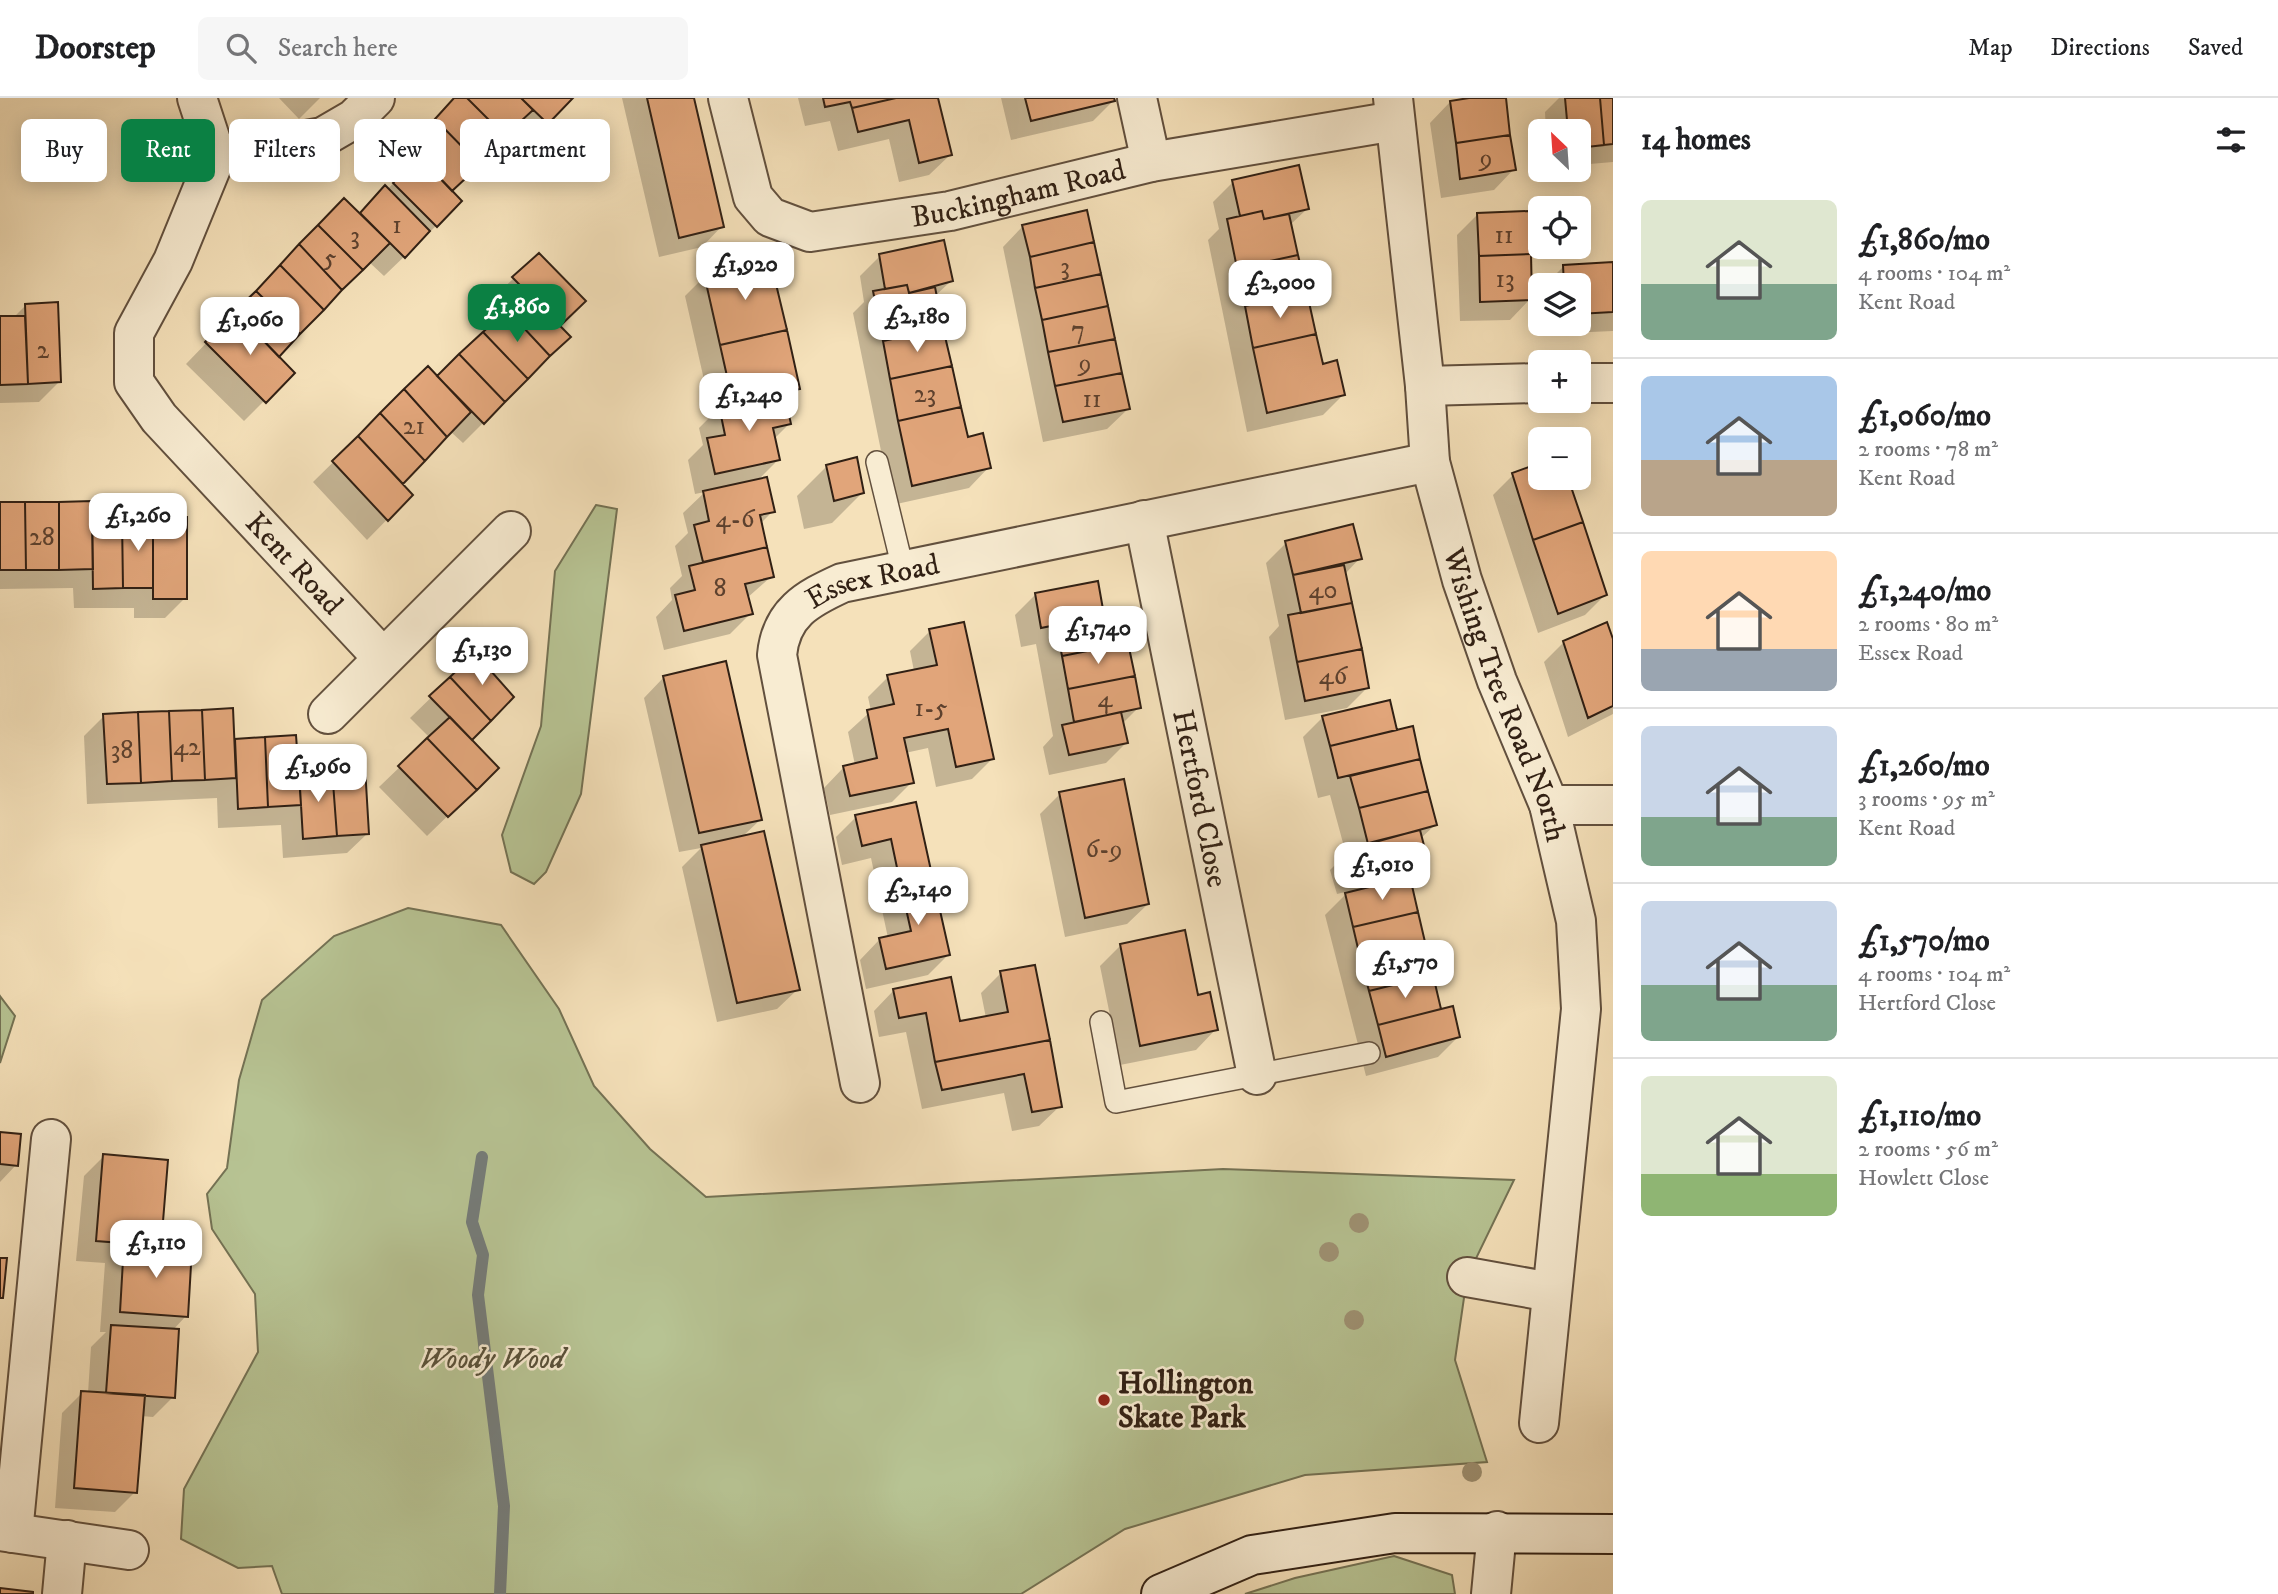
<!DOCTYPE html>
<meta charset="utf-8">
<style>
body{margin:0;font-family:"IM FELL DW Pica",serif;background:#f6f6f6;color:#202124;height:100vh;display:flex;flex-direction:column;font-size:26px;white-space:nowrap}
*{box-sizing:border-box;margin:0}
p{font-size:23px;color:#757577}
.icon{flex:none;width:38px;height:38px;fill:none;stroke:currentColor;stroke-width:2;stroke-linecap:round;stroke-linejoin:round}
.map{position:relative;flex:1;overflow:hidden}
.details{display:flex;flex-direction:column;background:#fff;width:665px}
.details>*{flex:none}
.top-card{position:absolute;left:21px;top:21px;width:665px;height:63px;display:flex;gap:14px}
.needle{width:46px;rotate:335deg}
.tools{position:absolute;left:1528px;top:21px;display:grid;gap:14px}
.tools a{display:grid;place-items:center;width:63px;height:63px;border-radius:10px;background:#fff;box-shadow:0 4px 18px #0003;font-size:35px}
.price{position:absolute;translate:-50% -60px;padding:0 16px;border-radius:14px;background:#fff;color:#222;font-size:23px;line-height:46px;filter:drop-shadow(0 2px 4px #0008)}
.price::after{content:'';position:absolute;left:50%;top:42px;width:21px;height:16px;margin-left:-10px;background:inherit;clip-path:polygon(0 0,100% 0,50% 100%)}
.price.on{background:#0b8043;color:#fff}
ul{padding:0;list-style:none}
li{display:flex;align-items:center;gap:21px;height:175px;padding:0 28px}
li+li{border-top:2px solid #e0e0e0}
li span{display:grid;place-items:center;flex:none;width:196px;height:140px;border-radius:10px;color:#555}
li>.icon{margin-inline-start:auto}
span .icon{width:84px;height:84px;fill:#fffc;stroke-width:1}
li b{font-size:30px}
h2{display:flex;justify-content:space-between;align-items:center;height:84px;padding:0 28px;font-size:30px}
.tag{padding:0 24px;border-radius:10px;background:#fff;box-shadow:0 4px 18px #0003;font-size:24px;line-height:63px}
.tag.on{background:#0b8043;color:#fff}
header{display:flex;align-items:center;gap:42px;box-sizing:border-box;height:98px;padding:0 35px;background:#fff;border-bottom:2px solid #e0e0e0}
header strong{font-size:33px}
nav{display:flex;gap:38px;margin-inline-start:auto;font-size:24px}
.search{width:490px;height:63px;background:#f6f6f6;display:flex;align-items:center;gap:18px;box-sizing:border-box;padding:0 24px;border-radius:10px;color:#757577;font-size:26px}
main{display:flex;flex:1;min-height:0}
.map>svg:first-child{display:block}
</style>
<header>
<strong>Doorstep</strong>
<div class="search"><svg class="icon" aria-label="search" viewBox="0 0 24 24"><circle cx="10" cy="10" r="6"/><path d="M15 15l6 6"/></svg>Search here</div>
<nav><a>Map</a><a>Directions</a><a>Saved</a></nav>
</header>
<main>
<div class="map">
<svg width="1613" height="1496" viewBox="0 0 1613 1496">
<rect width="100%" height="100%" fill="#f5e1ba"/>
<filter id="stains"><feTurbulence type="fractalNoise" baseFrequency=".00286" numOctaves="4"/><feColorMatrix values="0 0 0 0 .2 0 0 0 0 .09 0 0 0 0 .02 0 0 0 .5 -.17"/></filter>
<radialGradient id="worn" r=".72"><stop offset=".6" stop-color="#630" stop-opacity="0"/><stop offset="1" stop-color="#630" stop-opacity=".3"/></radialGradient>
<!-- green -->
<path fill="#b7c393" stroke="#747254" stroke-width="2" d="M596,407L617,411L581,696L546,774L534,786L511,774L502,737L541,628L555,473Z
M408,810L501,827L559,911L594,988L650,1051L706,1099L1223,1071L1514,1082L1467,1179L1455,1262L1487,1364L1305,1377L1125,1431L1021,1496H282L272,1468L238,1470L181,1441L184,1391L258,1254L255,1196L212,1131L207,1096L227,1070L239,982L262,902L334,838Z
M0,898L15,918L0,965Z
M1394,1458L1452,1477L1455,1496H1245L1295,1480Z"/>
<!-- shadow -->
<path fill="#0003" d="M279,0H320L299,21Z
M457,0H570L527,45L511,31L450,93L436,128L384,178L369,164L277,259L292,275L244,323L186,266L324,123L359,117L387,92L399,79L391,71Z
M622,0H692L722,128L702,149L659,159Z
M798,0H937L950,57L929,77L899,84L889,41L838,53L830,23L805,28Z
M1001,0H1113V3L1093,23L1011,42Z
M1481,0H1504L1514,71L1494,92L1441,100L1430,25L1450,4Z
M1559,0H1613V64L1578,67V33H1546L1545,14Z
M1233,84L1307,111L1290,127L1321,268L1344,296L1323,317L1247,334L1208,142L1219,131L1213,104Z
M1477,117L1530,201L1510,222L1460,223L1457,137Z
M1023,128L1128,311L1107,331L1043,344L1003,149Z
M538,157L558,228L569,239L463,345L451,334L401,386L411,397L367,442L313,384L428,271L437,281L507,214L493,200Z
M880,158L951,183L935,198L966,341L989,369L969,390L892,407L853,215L864,204L860,178Z
M1613,166V233L1546,236L1545,226H1578V187H1545L1564,168Z
M705,178L798,290L784,304L789,326L774,341L778,362L757,383L773,413L760,426L772,478L747,500L751,515L730,536L664,552L656,519L672,502L670,490L682,478L675,448L688,435L683,415L705,394L695,396L688,362L703,347L699,330L712,317L685,198Z
M25,208L59,284L39,304L0,305V220H13Z
M1540,367V380H1566L1605,497L1585,517L1538,535L1493,397L1513,377Z
M827,368L862,395L832,425L804,431L797,398Z
M0,405L91,422L185,500L165,520H134V510H74L73,490L0,491Z
M1286,445L1360,460L1345,476L1367,590L1347,610L1285,622L1269,539L1279,528L1266,465Z
M1035,497L1103,519L1139,609L1122,626L1126,645L1106,665L1049,677L1043,649L1053,638L1036,546L1021,549L1015,517Z
M1606,526L1613,547V616L1568,639L1544,564L1564,544Z
M930,533L992,661L972,681L936,689L928,650L905,655L912,684L892,704L830,717L824,690L844,669L855,667L848,634L871,613L868,599L888,579L914,573L910,553Z
M474,558L470,642L497,670L427,738L379,689L430,640L410,620Z
M664,579L760,722L741,740L798,891L777,911L717,924L682,769L701,750L679,754L644,600Z
M104,618L233,643L295,639L297,675L363,671L368,735L347,755L283,760L281,727L218,730L217,700L87,706L84,638Z
M1323,619L1396,634L1411,630L1435,727L1420,741L1425,759L1401,783L1409,781L1440,913L1458,939L1438,959L1366,978L1325,817L1349,793L1337,796L1330,772L1346,756L1330,697L1318,700L1303,639Z
M1060,696L1148,806L1127,826L1065,839L1040,716Z
M915,706L948,857L928,877L866,891L860,862L880,841L888,840L871,760L842,767L836,739L856,719Z
M1121,847L1196,899L1216,931L1196,952L1120,967L1100,868Z
M1001,875L1060,1008L1039,1028L1012,1033L1004,995L922,1011L906,934L879,939L874,913L894,892L958,925L986,920L981,895Z
M0,1036L16,1067L0,1084Z
M104,1058L159,1150L186,1218L172,1233L173,1299L153,1319L141,1318L135,1394L115,1414L55,1410L62,1315L82,1295H88L91,1249L106,1234H100L105,1165L76,1163L84,1078Z"/>
<g fill="none" stroke-linecap="round" stroke-linejoin="round">
<!-- stream -->
<path stroke="#757c79" stroke-width="12" d="M482,1059L472,1124L483,1157L478,1197L504,1408L500,1496"/>
</g>
<!-- building -->
<path fill="#e1a57a" stroke="#312014" stroke-width="2" d="M454,0H467L505,38L480,67L435,21Z
M467,0H521L533,12L505,38Z
M521,0H573L548,26Z
M647,0H694L724,129L679,140Z
M823,0H896L852,10L850,4L825,9Z
M896,0H938L952,57L919,65L909,22L858,34L852,10Z
M1025,0H1114L1115,3L1031,23Z
M1469,0H1506L1510,37L1456,45L1450,3Z
M1565,0H1600L1604,47L1578,50V33H1568Z
M1600,0H1613V46L1604,47Z
M435,21L480,67L452,93L410,49Z
M1510,37L1516,72L1460,81L1456,45Z
M418,57L462,103L437,129L393,85Z
M1299,67L1309,111L1264,121L1262,113L1240,118L1232,82Z
M385,87L430,133L405,160L360,115Z
M344,100L390,145L363,172L318,127Z
M1087,112L1094,144L1030,159L1022,127Z
M1262,113L1264,121L1289,116L1298,157L1237,170L1227,121Z
M1529,113L1531,156L1479,158L1477,115Z
M318,127L363,172L342,192L299,146Z
M944,142L953,183L909,195L907,187L885,191L879,156Z
M1094,144L1101,176L1035,190L1030,159Z
M299,146L342,192L324,212L280,167Z
M539,155L586,203L560,228L512,179Z
M1531,156L1532,202L1480,204L1479,158Z
M1298,157L1307,195L1245,208L1237,170Z
M770,161L787,232L720,247L704,176Z
M1613,164V214L1578,216V187H1564L1563,167Z
M280,167L324,212L300,236L256,193Z
M1101,176L1108,208L1042,222L1035,190Z
M907,187L909,195L935,189L943,230L883,243L873,193Z
M256,193L300,236L279,259L235,213Z
M526,193L571,239L550,258L507,212Z
M1307,195L1316,236L1253,250L1245,208Z
M58,204L61,284L28,286L25,206Z
M1108,208L1115,241L1048,254L1042,222Z
M507,212L550,258L528,281L483,234Z
M235,213L295,275L266,305L205,244Z
M0,218H25L28,286L0,287Z
M943,230L952,268L890,281L883,243Z
M787,232L800,291L733,305L720,247Z
M483,234L528,281L505,304L459,256Z
M1316,236L1323,266L1337,262L1345,297L1267,315L1253,250Z
M1115,241L1122,275L1055,288L1048,254Z
M459,256L505,304L484,326L437,278Z
M428,268L471,314L447,339L404,291Z
M952,268L961,309L898,323L890,281Z
M1122,275L1130,311L1063,324L1055,288Z
M404,291L447,339L425,363L380,315Z
M784,294L791,326L773,330L780,362L715,376L707,340L725,337L719,308Z
M961,309L968,339L983,335L991,370L912,388L898,323Z
M380,315L425,363L403,386L358,338Z
M358,338L413,397L388,423L332,363Z
M857,359L864,395L834,403L826,367Z
M1540,365V380H1568L1583,424L1533,442L1512,375Z
M767,379L775,414L760,417L767,449L703,464L694,427L709,423L703,393Z
M92,403L93,471L59,472V404Z
M0,404H25L26,472H0Z
M25,404H59V472H26Z
M187,419V501H153V420Z
M122,420L123,490L93,491L92,421Z
M122,420H153V490H123Z
M1583,424L1607,497L1558,516L1533,442Z
M1353,426L1362,461L1293,477L1285,443Z
M767,449L774,479L745,486L753,516L684,533L675,497L695,492L689,468Z
M1344,467L1352,505L1301,515L1293,477Z
M1098,483L1104,517L1121,514L1128,545L1062,558L1056,527L1041,530L1035,495Z
M1352,505L1362,551L1297,564L1288,517Z
M964,524L994,661L956,669L948,631L904,640L914,685L850,698L843,668L877,660L867,612L894,606L887,577L937,567L929,531Z
M1607,524L1613,541V608L1588,620L1563,543Z
M1128,545L1135,578L1068,591L1062,558Z
M1362,551L1369,590L1305,603L1297,564Z
M475,555L514,599L491,623L450,579Z
M726,563L762,722L699,735L663,578Z
M1135,578L1141,610L1074,624L1068,591Z
M450,579L491,623L472,642L429,598Z
M1390,602L1397,632L1330,648L1322,618Z
M233,610L236,680L205,682L202,612Z
M202,612L205,682L172,683L169,613Z
M169,613L172,683L141,685L138,614Z
M138,614L141,685L107,686L103,616Z
M1121,614L1128,645L1069,657L1062,627Z
M450,619L499,670L477,692L427,640Z
M1413,628L1420,661L1338,680L1330,648Z
M296,637L301,707L268,709L265,639Z
M265,639L268,709L238,711L235,641Z
M427,640L477,692L448,719L398,668Z
M1420,661L1428,693L1359,710L1350,678Z
M365,669L369,736L337,738L332,671Z
M332,671L337,738L303,741L299,673Z
M1124,681L1149,806L1085,820L1059,694Z
M1428,693L1437,727L1368,746L1359,710Z
M916,704L932,777L900,784L891,741L862,748L855,717Z
M1420,732L1427,759L1357,777L1349,750Z
M764,733L800,892L737,905L701,747Z
M932,777L950,857L886,871L879,840L911,833L900,784Z
M1410,779L1418,814L1353,829L1345,795Z
M1418,814L1425,844L1360,859L1353,829Z
M1185,832L1198,897L1210,894L1218,932L1140,948L1120,846Z
M1425,844L1433,877L1369,893L1360,859Z
M1035,867L1050,942L935,964L926,915L899,920L893,891L951,879L960,923L1008,914L1000,873Z
M1433,877L1441,911L1378,927L1369,893Z
M1453,908L1460,939L1386,959L1378,927Z
M1050,942L1062,1009L1032,1014L1024,976L942,992L935,964Z
M0,1034L21,1036L18,1068L0,1066Z
M103,1056L168,1062L161,1148L96,1143Z
M124,1145L192,1150L188,1219L120,1214Z
M0,1160H7L3,1200H0Z
M111,1227L179,1231L175,1300L106,1295Z
M81,1293L145,1297L137,1395L74,1390Z
M0,1490L33,1494V1496H0Z"/>
<g fill="none" stroke-linecap="round" stroke-linejoin="round">
<!-- lane casing -->
<g stroke="#62503e" stroke-width="24">
<path id="lane" d="M877,364L903,471
M1101,924L1116,1004L1369,955"/>
</g>
<!-- street casing -->
<g stroke="#62503e" stroke-width="42">
<g id="street">
<path id="s1" d="M197,0L216,58L173,163L134,235V284L159,320L382,559"/>
<path id="s2" d="M728,0L753,99L770,119L810,134L950,113L1151,64L1395,23"/>
<path d="M1137,0L1151,64"/>
<path id="s3" d="M1393,0L1425,288L1430,364L1462,482L1497,583L1549,707L1576,823L1581,911L1539,1325"/>
<path d="M216,58L323,39L354,21L375,0"/>
<path d="M1578,285H1613"/>
<path d="M1425,288L1540,285"/>
<path id="s4" d="M1144,422L1257,977"/>
<path d="M328,616L511,433"/>
<path d="M1549,707H1613"/>
<path id="s5" d="M860,985L777,557C781,515 807,501 842,485L1430,364"/>
<path d="M1467,1179L1551,1194"/>
<path d="M0,1433L129,1452"/>
<path d="M13,1435L51,1041"/>
<path d="M62,1496L67,1442"/>
<path d="M1491,1496L1497,1433"/>
</g>
</g>
<!-- secondary casing -->
<g stroke="#312014" stroke-width="42">
<path id="secondary" d="M1161,1496L1252,1457L1395,1435L1613,1436"/>
</g>
<!-- lane -->
<use href="#lane" stroke="#f8ecd2" stroke-width="21"/>
<!-- street -->
<use href="#street" stroke="#f8ecd2" stroke-width="38"/>
<!-- secondary -->
<use href="#secondary" stroke="#f8ecd2" stroke-width="38"/>
</g>
<!-- trees -->
<g fill="#9f9274">
<circle cx="1359" cy="1125" r="10"/>
<circle cx="1329" cy="1154" r="10"/>
<circle cx="1354" cy="1222" r="10"/>
<circle cx="1472" cy="1374" r="10"/>
</g>
<!-- markers -->
<circle fill="#8f2418" stroke="#f8ecd2" stroke-width="2.5" cx="1104" cy="1302" r="7"/>
<g text-anchor="middle" stroke-width="5" stroke-linejoin="round" paint-order="stroke">
<!-- number labels -->
<g font-size="26" fill="#5d412e">
<text x="1486" y="68">9</text>
<text x="397" y="135">1</text>
<text x="1504" y="145">11</text>
<text x="355" y="146">3</text>
<text x="330" y="168">5</text>
<text x="1065" y="177">3</text>
<text x="1505" y="189">13</text>
<text x="1078" y="240">7</text>
<text x="43" y="260">2</text>
<text x="1085" y="273">9</text>
<text x="925" y="304">23</text>
<text x="1092" y="309">11</text>
<text x="414" y="336">21</text>
<text x="735" y="429">4-6</text>
<text x="42" y="447">28</text>
<text x="720" y="498">8</text>
<text x="1323" y="500">40</text>
<text x="1333" y="586">46</text>
<text x="1105" y="609">4</text>
<text x="931" y="618">1-5</text>
<text x="187" y="657">42</text>
<text x="122" y="660">38</text>
<text x="1104" y="759">6-9</text>
</g>
<!-- street labels -->
<g font-size="30" fill="#312014" stroke="#f8ecd2">
<text dy="10" stroke="none"><textPath href="#s2" startOffset="383">Buckingham Road</textPath></text>
<text dy="10" stroke="none"><textPath href="#s1" startOffset="548">Kent Road</textPath></text>
<text dy="10" stroke="none"><textPath href="#s5" startOffset="569">Essex Road</textPath></text>
<text dy="10" stroke="none"><textPath href="#s3" startOffset="611">Wishing Tree Road North</textPath></text>
<text dy="10" stroke="none"><textPath href="#s4" startOffset="284">Hertford Close</textPath></text>
</g>
<!-- park labels -->
<g font-size="30" font-style="italic" fill="#59513a" stroke="#f8ecd2">
<text x="492" y="1270">Woody Wood</text>
</g>
<!-- poi labels -->
<g font-size="30" font-weight="bold" fill="#312014" stroke="#f8ecd2" text-anchor="start">
<text x="1118" y="1295">Hollington<tspan x="1118" dy="34">Skate Park</tspan></text>
</g>
</g>
<rect width="100%" height="100%" filter="url(#stains)"/>
<rect width="100%" height="100%" fill="url(#worn)"/>
</svg>
<div class="tools">
<a><svg class="needle" viewBox="-14 -14 28 28"><path d="M0-13l5 13h-10z" fill="#e53935"/><path d="M0 13l5-13h-10z" fill="#757577"/></svg></a>
<a><svg class="icon" aria-label="locate" viewBox="0 0 24 24"><circle cx="12" cy="12" r="6"/><path d="M12 2v4M12 18v4M2 12h4M18 12h4"/></svg></a>
<a><svg class="icon" aria-label="layers" viewBox="0 0 24 24"><path d="M12 4l9 5-9 5-9-5zM3 14l9 5 9-5"/></svg></a>
<a>+</a>
<a>−</a>
</div>
<b class="price" style="left:745px;top:204px">£1,920</b>
<b class="price" style="left:1280px;top:222px">£2,000</b>
<b class="price on" style="left:517px;top:246px">£1,860</b>
<b class="price" style="left:917px;top:256px">£2,180</b>
<b class="price" style="left:250px;top:259px">£1,060</b>
<b class="price" style="left:749px;top:335px">£1,240</b>
<b class="price" style="left:138px;top:455px">£1,260</b>
<b class="price" style="left:1098px;top:568px">£1,740</b>
<b class="price" style="left:482px;top:589px">£1,130</b>
<b class="price" style="left:318px;top:706px">£1,960</b>
<b class="price" style="left:1382px;top:804px">£1,010</b>
<b class="price" style="left:918px;top:829px">£2,140</b>
<b class="price" style="left:1405px;top:902px">£1,570</b>
<b class="price" style="left:156px;top:1182px">£1,110</b>
<div class="top-card">
<a class="tag">Buy</a>
<a class="tag on">Rent</a>
<a class="tag">Filters</a>
<a class="tag">New</a>
<a class="tag">Apartment</a>
</div>
</div>
<section class="details">
<h2>14 homes<svg class="icon" aria-label="filters" viewBox="0 0 24 24"><path d="M4 7h16M4 17h16"/><circle cx="9" cy="7" r="2"/><circle cx="15" cy="17" r="2"/></svg></h2>
<ul>
<li><span style="background:linear-gradient(#dfe7d0 60%,#7fa58c 0)"><svg class="icon" aria-label="home" viewBox="0 0 24 24"><path d="M3 11l9-7 9 7M6 9v11h12V9"/></svg></span><div><b>£1,860/mo</b><p>4 rooms · 104 m²</p><p>Kent Road</p></div></li>
<li><span style="background:linear-gradient(#a9c7e8 60%,#b9a48a 0)"><svg class="icon" aria-label="home" viewBox="0 0 24 24"><path d="M3 11l9-7 9 7M6 9v11h12V9"/></svg></span><div><b>£1,060/mo</b><p>2 rooms · 78 m²</p><p>Kent Road</p></div></li>
<li><span style="background:linear-gradient(#ffd9b3 70%,#9aa5b1 0)"><svg class="icon" aria-label="home" viewBox="0 0 24 24"><path d="M3 11l9-7 9 7M6 9v11h12V9"/></svg></span><div><b>£1,240/mo</b><p>2 rooms · 80 m²</p><p>Essex Road</p></div></li>
<li><span style="background:linear-gradient(#c9d6e8 65%,#7fa58c 0)"><svg class="icon" aria-label="home" viewBox="0 0 24 24"><path d="M3 11l9-7 9 7M6 9v11h12V9"/></svg></span><div><b>£1,260/mo</b><p>3 rooms · 95 m²</p><p>Kent Road</p></div></li>
<li><span style="background:linear-gradient(#c9d6e8 60%,#7fa58c 0)"><svg class="icon" aria-label="home" viewBox="0 0 24 24"><path d="M3 11l9-7 9 7M6 9v11h12V9"/></svg></span><div><b>£1,570/mo</b><p>4 rooms · 104 m²</p><p>Hertford Close</p></div></li>
<li><span style="background:linear-gradient(#dfe7d0 70%,#8fb573 0)"><svg class="icon" aria-label="home" viewBox="0 0 24 24"><path d="M3 11l9-7 9 7M6 9v11h12V9"/></svg></span><div><b>£1,110/mo</b><p>2 rooms · 56 m²</p><p>Howlett Close</p></div></li>
</ul>
</section>
</main>
